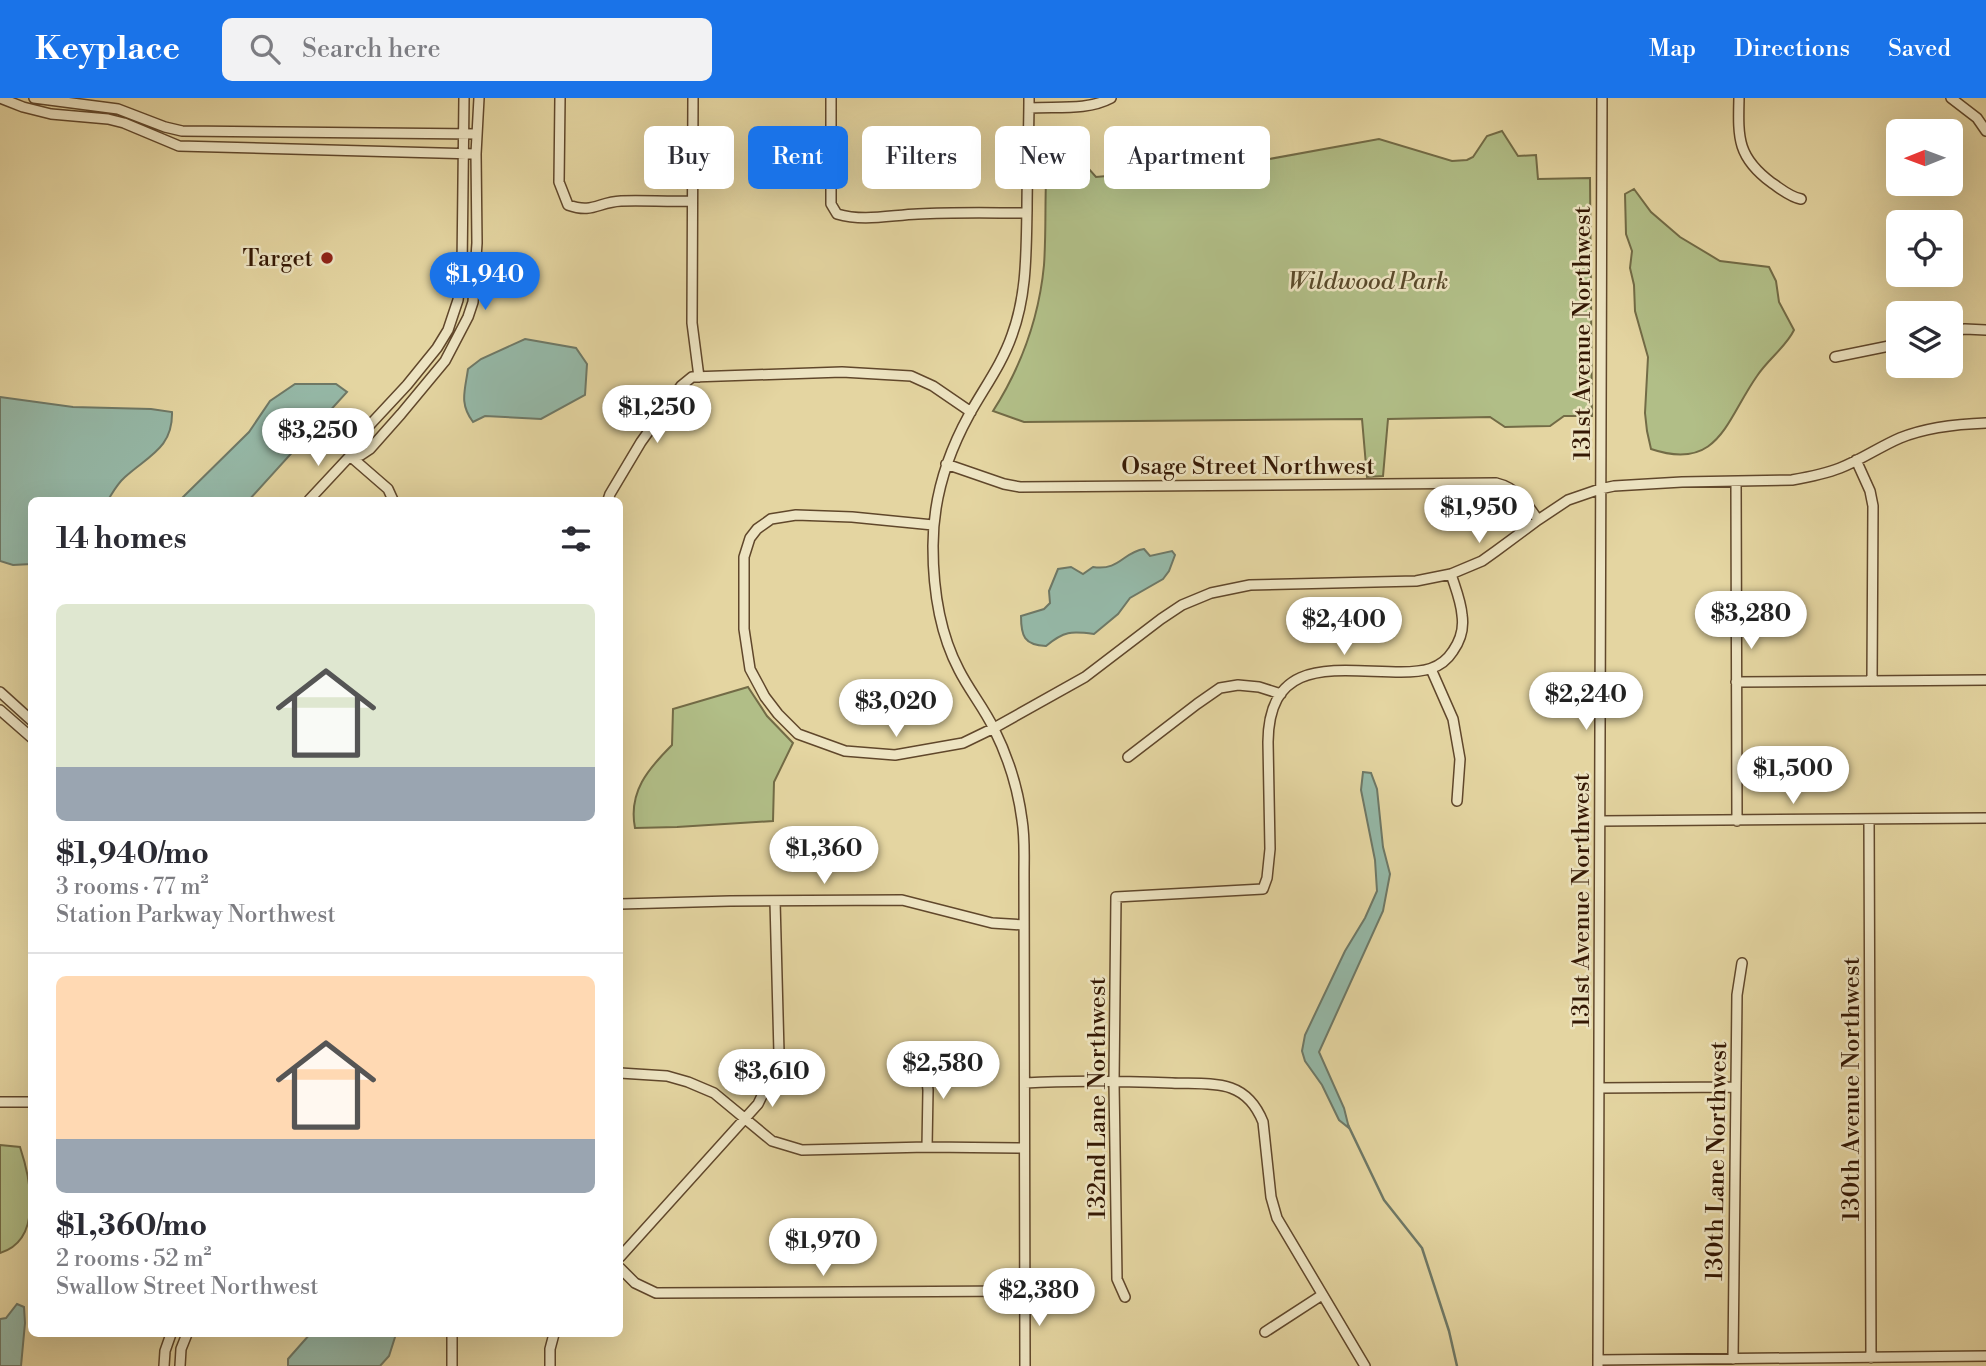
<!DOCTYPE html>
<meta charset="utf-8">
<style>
body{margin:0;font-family:"Libre Bodoni",serif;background:#f2f2f3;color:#2b2b33;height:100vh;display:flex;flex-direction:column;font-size:26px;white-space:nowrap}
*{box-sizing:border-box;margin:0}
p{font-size:23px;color:#7c7c81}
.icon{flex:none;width:38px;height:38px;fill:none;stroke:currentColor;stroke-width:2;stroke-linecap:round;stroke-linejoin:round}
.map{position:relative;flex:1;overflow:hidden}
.side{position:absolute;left:28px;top:399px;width:595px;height:840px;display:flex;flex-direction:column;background:#fff;border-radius:10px;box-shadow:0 7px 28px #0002}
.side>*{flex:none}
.guide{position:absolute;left:644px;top:28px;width:665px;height:63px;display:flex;gap:14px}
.needle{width:46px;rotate:269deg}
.fabs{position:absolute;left:1886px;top:21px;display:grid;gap:14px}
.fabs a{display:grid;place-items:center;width:77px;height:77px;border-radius:10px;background:#fff;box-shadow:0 7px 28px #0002;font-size:35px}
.price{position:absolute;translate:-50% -60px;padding:0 16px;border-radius:24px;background:#fff;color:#222;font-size:23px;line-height:46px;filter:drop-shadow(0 2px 4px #0008)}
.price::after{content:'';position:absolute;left:50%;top:42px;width:21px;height:16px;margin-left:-10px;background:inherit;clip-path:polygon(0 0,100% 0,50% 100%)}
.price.on{background:#1a73e8;color:#fff}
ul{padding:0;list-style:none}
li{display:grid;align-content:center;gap:14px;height:371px;padding:0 28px}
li+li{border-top:2px solid #e1e1e2}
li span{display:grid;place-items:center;height:217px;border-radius:10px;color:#555}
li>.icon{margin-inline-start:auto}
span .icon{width:126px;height:126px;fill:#fffc;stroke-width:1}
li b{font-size:30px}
h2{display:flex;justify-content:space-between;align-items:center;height:84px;padding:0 28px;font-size:30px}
.tag{padding:0 24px;border-radius:10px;background:#fff;box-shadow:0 7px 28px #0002;font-size:24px;line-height:63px}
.tag.on{background:#1a73e8;color:#fff}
header{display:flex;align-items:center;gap:42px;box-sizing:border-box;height:98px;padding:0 35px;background:#1a73e8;color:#fff}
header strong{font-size:33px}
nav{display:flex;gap:38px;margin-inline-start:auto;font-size:24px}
.search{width:490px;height:63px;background:#f2f2f3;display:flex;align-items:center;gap:18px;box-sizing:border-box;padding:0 24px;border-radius:10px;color:#7c7c81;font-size:26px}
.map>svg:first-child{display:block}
</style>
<header>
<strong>Keyplace</strong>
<div class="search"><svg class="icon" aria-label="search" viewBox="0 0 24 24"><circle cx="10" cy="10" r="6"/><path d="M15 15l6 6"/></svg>Search here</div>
<nav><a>Map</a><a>Directions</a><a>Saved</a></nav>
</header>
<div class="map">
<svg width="1986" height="1268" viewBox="0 0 1986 1268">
<rect width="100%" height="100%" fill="#e4d5a1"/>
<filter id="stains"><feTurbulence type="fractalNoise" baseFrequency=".00286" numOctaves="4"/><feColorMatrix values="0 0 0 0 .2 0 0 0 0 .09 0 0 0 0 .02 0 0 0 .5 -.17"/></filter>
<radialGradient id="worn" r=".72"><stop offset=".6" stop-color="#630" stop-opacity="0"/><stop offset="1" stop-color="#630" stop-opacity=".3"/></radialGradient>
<!-- green -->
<path fill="#b1be87" stroke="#726b46" stroke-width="2" d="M1502,33L1518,58L1536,57L1538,81L1590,80L1592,318H1564L1550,328L1505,329L1490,319L1388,321L1383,378L1367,379L1362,321L1024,324L993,313C1021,269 1039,220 1044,167C1046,139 1045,110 1046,81H1052V69L1081,62L1096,79L1162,73L1171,52L1189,54L1210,69L1242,66L1379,41L1452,63L1467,62L1473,59L1487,38Z
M1634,91L1651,114L1680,139L1720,163L1769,169L1776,183L1779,204L1794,232C1786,249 1768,261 1757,278C1726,322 1719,374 1651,351L1647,333L1645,315L1648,259L1635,213L1634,187L1630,170L1632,153L1626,136L1625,96Z
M748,589L767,618L793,645L774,684L773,723L677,729L635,730C628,694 648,671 672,647L673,611Z
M0,1047L20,1049C31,1082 43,1142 0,1155Z"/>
<!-- water -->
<path fill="#95b8a7" stroke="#6e7866" stroke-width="2" d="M525,241L576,250L587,266L585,297L541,321L485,318L473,324C459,305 465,293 468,271L481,261Z
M295,286H336L347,294L249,402H180L249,334L270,303Z
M0,299L73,309L151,311L172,314C173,350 148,358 125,379C117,386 113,394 108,402H32L31,466L13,467L0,463Z
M1144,451L1150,458L1172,453L1175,457L1169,473L1163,481L1130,500L1118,516L1094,536C1071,533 1064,533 1046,548C1024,547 1021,538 1021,518L1044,511L1050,505L1049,493L1058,471L1071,469L1083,476L1093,469C1120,473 1123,454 1144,451Z
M1363,674L1371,675L1377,691L1383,749L1390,776L1383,813L1319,954L1344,1010L1349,1030L1339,1022L1322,987L1305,963L1302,953L1305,937L1345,853L1365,820L1377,793L1375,762L1361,692Z
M17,1206L24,1209L25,1225L21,1268H0V1221L6,1220Z
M310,1236H396L389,1258L380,1268H288V1261Z"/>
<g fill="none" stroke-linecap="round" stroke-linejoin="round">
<!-- stream -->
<path stroke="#6e7866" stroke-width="2.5" d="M1348,1027L1384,1102L1422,1150L1449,1233L1457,1268"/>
<!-- minor casing -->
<g stroke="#60472b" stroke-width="12">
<path id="minor" d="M0,0L23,9L51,16L108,21L124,25L179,48L476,56
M34,0L118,11L165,29L182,33L477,36
M560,0L559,84L568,107C593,116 598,104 621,103C644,102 668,104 692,103
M693,0L692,225L699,279
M831,0V106L837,116C864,124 891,117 918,116C954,114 991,115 1027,115
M1739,0C1738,40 1737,59 1772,85C1781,91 1790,99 1801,101
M1951,0L1977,20L1986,33
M1029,10C1055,8 1087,13 1111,0
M1951,233L1965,231L1986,232
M1835,259L1899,246
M350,358L361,357L370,351L401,316L445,263L468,219L473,204L477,145L476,56L479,0
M350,358L388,391L393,402
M1856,362L1870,393L1873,408L1872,583
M946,366L1004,386L1020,389L1496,385C1517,390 1526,404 1538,422
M1736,384L1737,723
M309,402L350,358L353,345L407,287L437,250L448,232L458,202L462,170L464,0
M608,402L610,396L641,344L681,288L692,279L842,274L911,278L933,288L971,314
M933,427L852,419L796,417L771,421L757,431L750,440L744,459V531L750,571L765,599L778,616L798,636L845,653L895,657L963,645L994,630L1085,579L1161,521L1182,507L1211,495L1250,487L1416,483L1451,476L1482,463L1496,453L1538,422L1568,402L1600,391L1614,388L1682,384L1792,382C1809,379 1825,376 1840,370C1861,362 1879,349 1900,340C1927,329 1957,326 1986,325
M1431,571L1453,621L1460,661L1457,703
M1736,584L1986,582
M0,594L32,623
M0,612L32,640
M1128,659L1197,606L1220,590L1238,587L1259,589L1281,596
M1869,722L1871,1260
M1601,723L1986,720
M620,806L730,803L902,802L992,825L1024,827
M924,957L928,992L927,1049
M620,975L667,978L688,984L714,995L772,1043L802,1052L927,1049L1024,1050
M1025,985C1073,982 1123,983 1172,985C1191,986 1213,984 1231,990C1248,996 1257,1009 1263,1024L1271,1099L1277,1120L1365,1268
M1599,990L1735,989
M0,1004H32
M620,1159L758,1006L773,975L779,955L775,803
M620,1170L635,1185L656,1195L1024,1193
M1125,1199L1117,1181L1114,984L1116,799L1263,791L1267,780L1270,751L1268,644C1269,556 1338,574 1401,574C1422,574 1441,572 1453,553C1460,543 1464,530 1462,517C1461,503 1455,489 1451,476
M1265,1234L1322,1197
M1733,1261L1737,897L1742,865
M1598,1262L1986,1258
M164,1268L165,1253L171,1236
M180,1268L181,1251L187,1236
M452,1268V1236
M550,1268V1251L554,1236
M1025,1268L1024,775C1024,758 1025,740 1022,722C1018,691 1008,659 994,631C984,610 969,592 959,572C939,534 933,490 933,448C933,402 947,357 969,317C984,290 1002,266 1012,237C1027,196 1026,155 1027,112C1027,74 1029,37 1029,0
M1598,1268L1602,0"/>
</g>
<!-- minor -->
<use href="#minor" stroke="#ede4c2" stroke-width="9"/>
</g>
<!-- markers -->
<circle fill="#8f2418" stroke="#ede4c2" stroke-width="2.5" cx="327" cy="160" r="7"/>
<g text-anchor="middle" stroke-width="5" stroke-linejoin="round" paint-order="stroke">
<!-- poi labels -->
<g font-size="24" fill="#341804" stroke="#ede4c2" text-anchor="end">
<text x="313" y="168">Target</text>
</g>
<!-- park labels -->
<g font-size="24" font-style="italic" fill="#5a4a2b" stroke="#ede4c2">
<text x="1368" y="191">Wildwood Park</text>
</g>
<!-- street labels -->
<g font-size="24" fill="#341804" stroke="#ede4c2">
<text transform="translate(1582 235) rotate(-90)" y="8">131st Avenue Northwest</text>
<text x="1248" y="376">Osage Street Northwest</text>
<text transform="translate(1581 802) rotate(-90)" y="8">131st Avenue Northwest</text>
<text transform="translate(1851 991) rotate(-90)" y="8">130th Avenue Northwest</text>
<text transform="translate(1097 1000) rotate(-90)" y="8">132nd Lane Northwest</text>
<text transform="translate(1716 1063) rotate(-89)" y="8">130th Lane Northwest</text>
</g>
</g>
<rect width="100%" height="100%" filter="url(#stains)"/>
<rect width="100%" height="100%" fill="url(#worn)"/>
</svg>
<div class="fabs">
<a><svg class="needle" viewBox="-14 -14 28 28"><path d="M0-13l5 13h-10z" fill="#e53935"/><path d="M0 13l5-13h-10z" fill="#7c7c81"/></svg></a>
<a><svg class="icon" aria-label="locate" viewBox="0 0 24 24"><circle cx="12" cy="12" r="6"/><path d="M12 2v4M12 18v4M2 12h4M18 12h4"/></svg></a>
<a><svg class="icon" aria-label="layers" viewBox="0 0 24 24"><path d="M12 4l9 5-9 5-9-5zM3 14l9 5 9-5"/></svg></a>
</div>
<b class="price on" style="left:485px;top:214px">$1,940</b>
<b class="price" style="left:657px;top:347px">$1,250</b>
<b class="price" style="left:318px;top:370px">$3,250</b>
<b class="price" style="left:1479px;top:447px">$1,950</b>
<b class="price" style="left:1751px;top:553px">$3,280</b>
<b class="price" style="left:1344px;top:559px">$2,400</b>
<b class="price" style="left:1586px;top:634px">$2,240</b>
<b class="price" style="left:896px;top:641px">$3,020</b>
<b class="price" style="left:1793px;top:708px">$1,500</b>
<b class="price" style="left:824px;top:788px">$1,360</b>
<b class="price" style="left:943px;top:1003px">$2,580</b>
<b class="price" style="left:772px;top:1011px">$3,610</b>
<b class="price" style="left:823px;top:1180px">$1,970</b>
<b class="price" style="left:1039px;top:1230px">$2,380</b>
<div class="guide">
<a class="tag">Buy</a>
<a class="tag on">Rent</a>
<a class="tag">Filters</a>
<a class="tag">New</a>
<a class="tag">Apartment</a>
</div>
<section class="side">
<h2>14 homes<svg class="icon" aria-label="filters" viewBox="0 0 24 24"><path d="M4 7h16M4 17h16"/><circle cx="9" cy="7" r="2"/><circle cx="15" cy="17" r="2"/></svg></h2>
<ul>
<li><span style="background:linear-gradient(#dfe7d0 75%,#9aa5b1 0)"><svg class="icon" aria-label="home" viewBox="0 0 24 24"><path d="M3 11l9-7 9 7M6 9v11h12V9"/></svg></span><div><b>$1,940/mo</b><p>3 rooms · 77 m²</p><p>Station Parkway Northwest</p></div></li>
<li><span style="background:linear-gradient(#ffd9b3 75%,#9aa5b1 0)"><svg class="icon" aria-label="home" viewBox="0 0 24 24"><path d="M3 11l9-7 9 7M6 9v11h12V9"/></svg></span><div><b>$1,360/mo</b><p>2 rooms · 52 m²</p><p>Swallow Street Northwest</p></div></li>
</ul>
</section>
</div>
